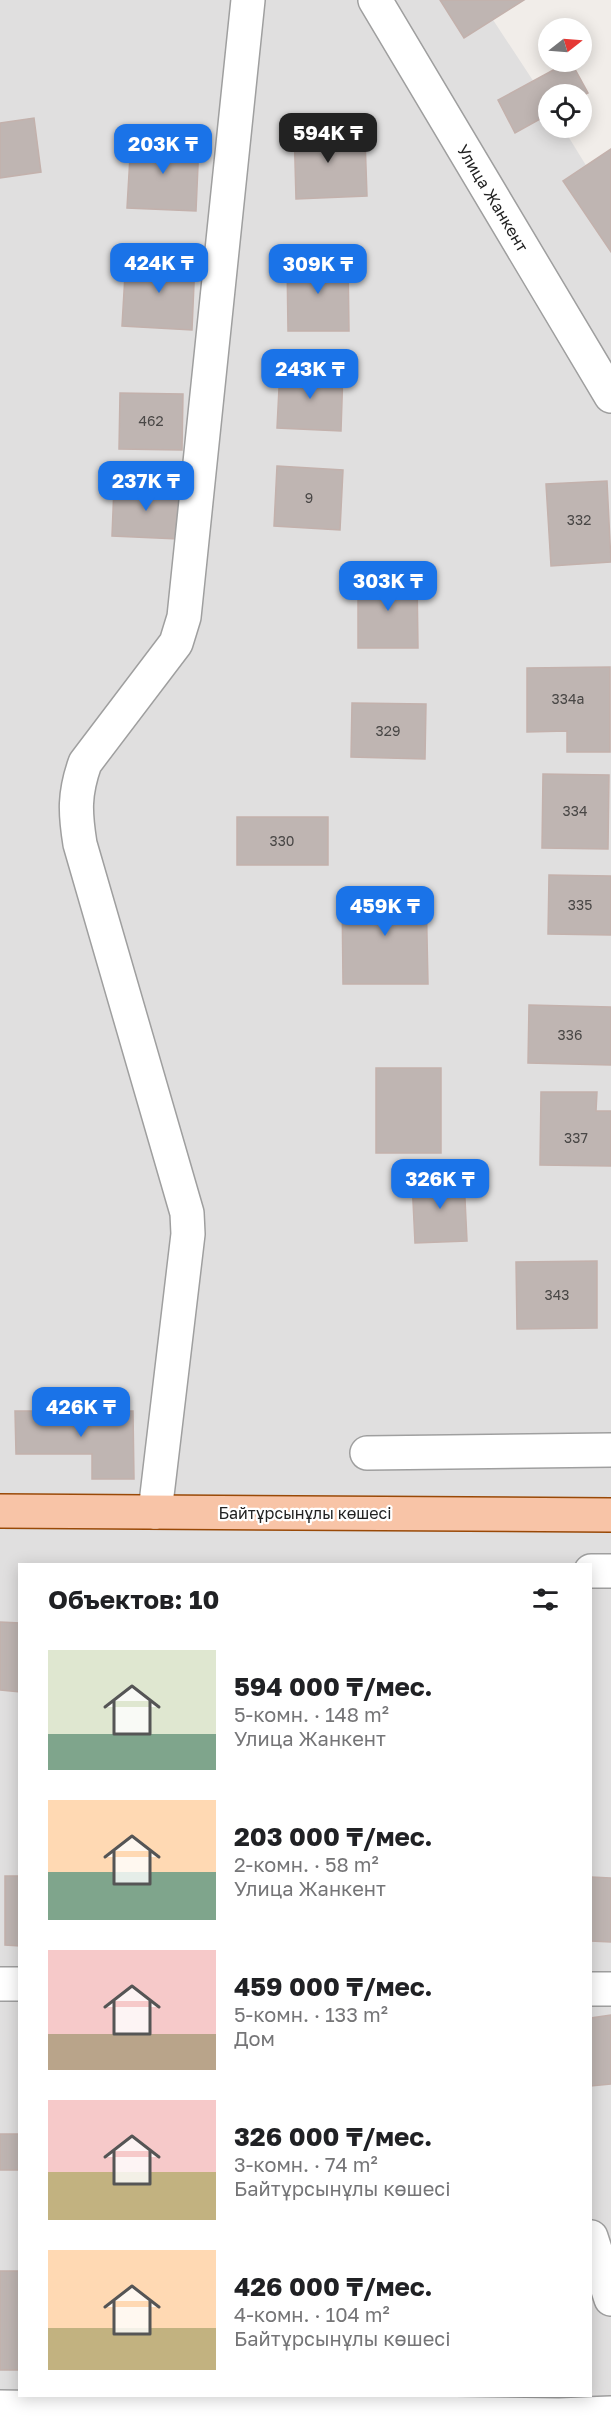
<!DOCTYPE html>
<html lang="ru">
<meta charset="utf-8">
<style>
body{margin:0;font-family:"Golos Text",sans-serif;background:#f6f6f6;color:#202124;height:100vh;display:flex;flex-direction:column;font-size:22px;white-space:nowrap}
*{box-sizing:border-box;margin:0}
p{font-size:20px;color:#757577}
.icon{flex:none;width:33px;height:33px;fill:none;stroke:currentColor;stroke-width:2;stroke-linecap:round;stroke-linejoin:round}
.map{position:relative;flex:1;overflow:hidden}
.sheet{position:absolute;left:18px;top:1563px;width:574px;height:834px;display:flex;flex-direction:column;background:#fff;border-radius:0px;box-shadow:0 3px 15px #0003}
.sheet>*{flex:none}
.needle{width:39px;rotate:73deg}
.buttons{position:absolute;left:538px;top:18px;display:grid;gap:12px}
.buttons a{display:grid;place-items:center;width:54px;height:54px;border-radius:50%;background:#fff;box-shadow:0 3px 15px #0003;font-size:30px}
.price{position:absolute;translate:-50% -51px;padding:0 14px;border-radius:12px;background:#1a73e8;color:#fff;font-size:20px;line-height:39px;filter:drop-shadow(0 2px 3px #0008)}
.price::after{content:'';position:absolute;left:50%;top:36px;width:18px;height:14px;margin-left:-9px;background:inherit;clip-path:polygon(0 0,100% 0,50% 100%)}
.price.selected{background:#222;color:#fff}
ul{padding:0;list-style:none}
li{display:flex;align-items:center;gap:18px;height:150px;padding:0 30px}
li span{display:grid;place-items:center;flex:none;width:168px;height:120px;border-radius:0px;color:#555}
li>.icon{margin-inline-start:auto}
span .icon{width:72px;height:72px;fill:#fffc;stroke-width:1}
li b{font-size:26px}
h2{display:flex;justify-content:space-between;align-items:center;height:72px;padding:0 30px;font-size:26px}
.map>svg:first-child{display:block}
</style>
<div class="map">
<svg width="611" height="2416" viewBox="0 0 611 2416">
<rect width="100%" height="100%" fill="#f1ede9"/>
<!-- residential -->
<path fill="#e0dfdf" fill-rule="evenodd" d="M0,0H480L549,105V128H563L611,206V2416H0ZM20,1564H591V2396H20Z"/>
<!-- building -->
<path fill="#bfb5b2" stroke="#c3b1ac" stroke-width="1.5" d="M440,0H524L464,38Z
M568,62H571L588,93L582,96L549,94V114L515,133L498,100Z
M34,118L41,172L0,178V123Z
M332,123L333,140L365,138L367,196L296,199L294,125Z
M131,139L199,143L196,211L127,208Z
M611,149V252L563,181Z
M126,257L195,261L192,330L122,326Z
M287,259H348L349,331H288Z
M280,368L343,371L341,431L277,428Z
M120,393L183,394L182,450L119,449Z
M277,466L343,470L340,530L274,526Z
M607,481L611,562L551,566L546,484Z
M114,486L180,489L178,539L112,536Z
M358,576H417L418,648H358Z
M610,667V752H567V731L527,732V668Z
M352,703L426,704L425,759L351,757Z
M543,774L609,775L608,849L542,848Z
M237,817H328V865H237Z
M549,875L611,876V935L548,934Z
M342,889H426L428,984H343Z
M529,1005L611,1007V1065L528,1063Z
M376,1068H441V1153H376Z
M541,1092H597L596,1111H611V1166L540,1165Z
M464,1178L467,1241L415,1243L412,1180Z
M597,1261V1328L517,1329L516,1262Z
M15,1411H133L134,1479H92V1454H16Z
M0,1622L20,1623V1692L0,1690Z
M5,1876H20V1946L5,1945Z
M591,1877L611,1878V1942L591,1941Z
M611,2015V2084L591,2086V2018Z
M0,2134H20V2170H0Z
M0,2271H20V2370H0Z"/>
<g fill="none" stroke-linecap="round" stroke-linejoin="round">
<!-- minor casing -->
<g stroke="#9f9f9f" stroke-width="36">
<path id="minor" d="M375,0L611,396
M367,1453L611,1450
M155,1512L188,1234L187,1213L80,844C75,813 74,794 85,763L176,643L184,617L248,0
M591,1571H611
M0,1984H20
M591,1989H611
M591,2237L611,2299
M0,2407L559,2415L611,2413"/>
</g>
<!-- major casing -->
<g stroke="#994907" stroke-width="36">
<path id="major" d="M0,1511L611,1515"/>
</g>
<!-- minor -->
<use href="#minor" stroke="#fff" stroke-width="33"/>
<!-- major -->
<use href="#major" stroke="#f8c4a7" stroke-width="33"/>
</g>
<g text-anchor="middle" stroke-width="4.5" stroke-linejoin="round" paint-order="stroke">
<!-- number labels -->
<g font-size="14" fill="#494746">
<text x="151" y="426">462</text>
<text x="309" y="503">9</text>
<text x="579" y="525">332</text>
<text x="568" y="704">334а</text>
<text x="388" y="736">329</text>
<text x="575" y="816">334</text>
<text x="282" y="846">330</text>
<text x="580" y="910">335</text>
<text x="570" y="1040">336</text>
<text x="576" y="1143">337</text>
<text x="557" y="1300">343</text>
</g>
<!-- street labels -->
<g font-size="16" fill="#222" stroke="#fff">
<text transform="translate(493 198) rotate(59)" y="6">Улица Жанкент</text>
<text x="305" y="1519">Байтұрсынұлы көшесі</text>
</g>
</g>
</svg>
<div class="buttons">
<a><svg class="needle" viewBox="-14 -14 28 28"><path d="M0-13l5 13h-10z" fill="#e53935"/><path d="M0 13l5-13h-10z" fill="#757577"/></svg></a>
<a><svg class="icon" aria-label="locate" viewBox="0 0 24 24"><circle cx="12" cy="12" r="6"/><path d="M12 2v4M12 18v4M2 12h4M18 12h4"/></svg></a>
</div>
<b class="price selected" style="left:328px;top:164px">594K ₸</b>
<b class="price" style="left:163px;top:175px">203K ₸</b>
<b class="price" style="left:159px;top:294px">424K ₸</b>
<b class="price" style="left:318px;top:295px">309K ₸</b>
<b class="price" style="left:310px;top:400px">243K ₸</b>
<b class="price" style="left:146px;top:512px">237K ₸</b>
<b class="price" style="left:388px;top:612px">303K ₸</b>
<b class="price" style="left:385px;top:937px">459K ₸</b>
<b class="price" style="left:440px;top:1210px">326K ₸</b>
<b class="price" style="left:81px;top:1438px">426K ₸</b>
<section class="sheet">
<h2>Объектов: 10<svg class="icon" aria-label="filters" viewBox="0 0 24 24"><path d="M4 7h16M4 17h16"/><circle cx="9" cy="7" r="2"/><circle cx="15" cy="17" r="2"/></svg></h2>
<ul>
<li><span style="background:linear-gradient(#dfe7d0 70%,#7fa58c 0)"><svg class="icon" aria-label="home" viewBox="0 0 24 24"><path d="M3 11l9-7 9 7M6 9v11h12V9"/></svg></span><div><b>594 000 ₸/мес.</b><p>5-комн. · 148 m²</p><p>Улица Жанкент</p></div></li>
<li><span style="background:linear-gradient(#ffd9b3 60%,#7fa58c 0)"><svg class="icon" aria-label="home" viewBox="0 0 24 24"><path d="M3 11l9-7 9 7M6 9v11h12V9"/></svg></span><div><b>203 000 ₸/мес.</b><p>2-комн. · 58 m²</p><p>Улица Жанкент</p></div></li>
<li><span style="background:linear-gradient(#f6c9c9 70%,#b9a48a 0)"><svg class="icon" aria-label="home" viewBox="0 0 24 24"><path d="M3 11l9-7 9 7M6 9v11h12V9"/></svg></span><div><b>459 000 ₸/мес.</b><p>5-комн. · 133 m²</p><p>Дом</p></div></li>
<li><span style="background:linear-gradient(#f6c9c9 60%,#c2b280 0)"><svg class="icon" aria-label="home" viewBox="0 0 24 24"><path d="M3 11l9-7 9 7M6 9v11h12V9"/></svg></span><div><b>326 000 ₸/мес.</b><p>3-комн. · 74 m²</p><p>Байтұрсынұлы көшесі</p></div></li>
<li><span style="background:linear-gradient(#ffd9b3 65%,#c2b280 0)"><svg class="icon" aria-label="home" viewBox="0 0 24 24"><path d="M3 11l9-7 9 7M6 9v11h12V9"/></svg></span><div><b>426 000 ₸/мес.</b><p>4-комн. · 104 m²</p><p>Байтұрсынұлы көшесі</p></div></li>
</ul>
</section>
</div>
